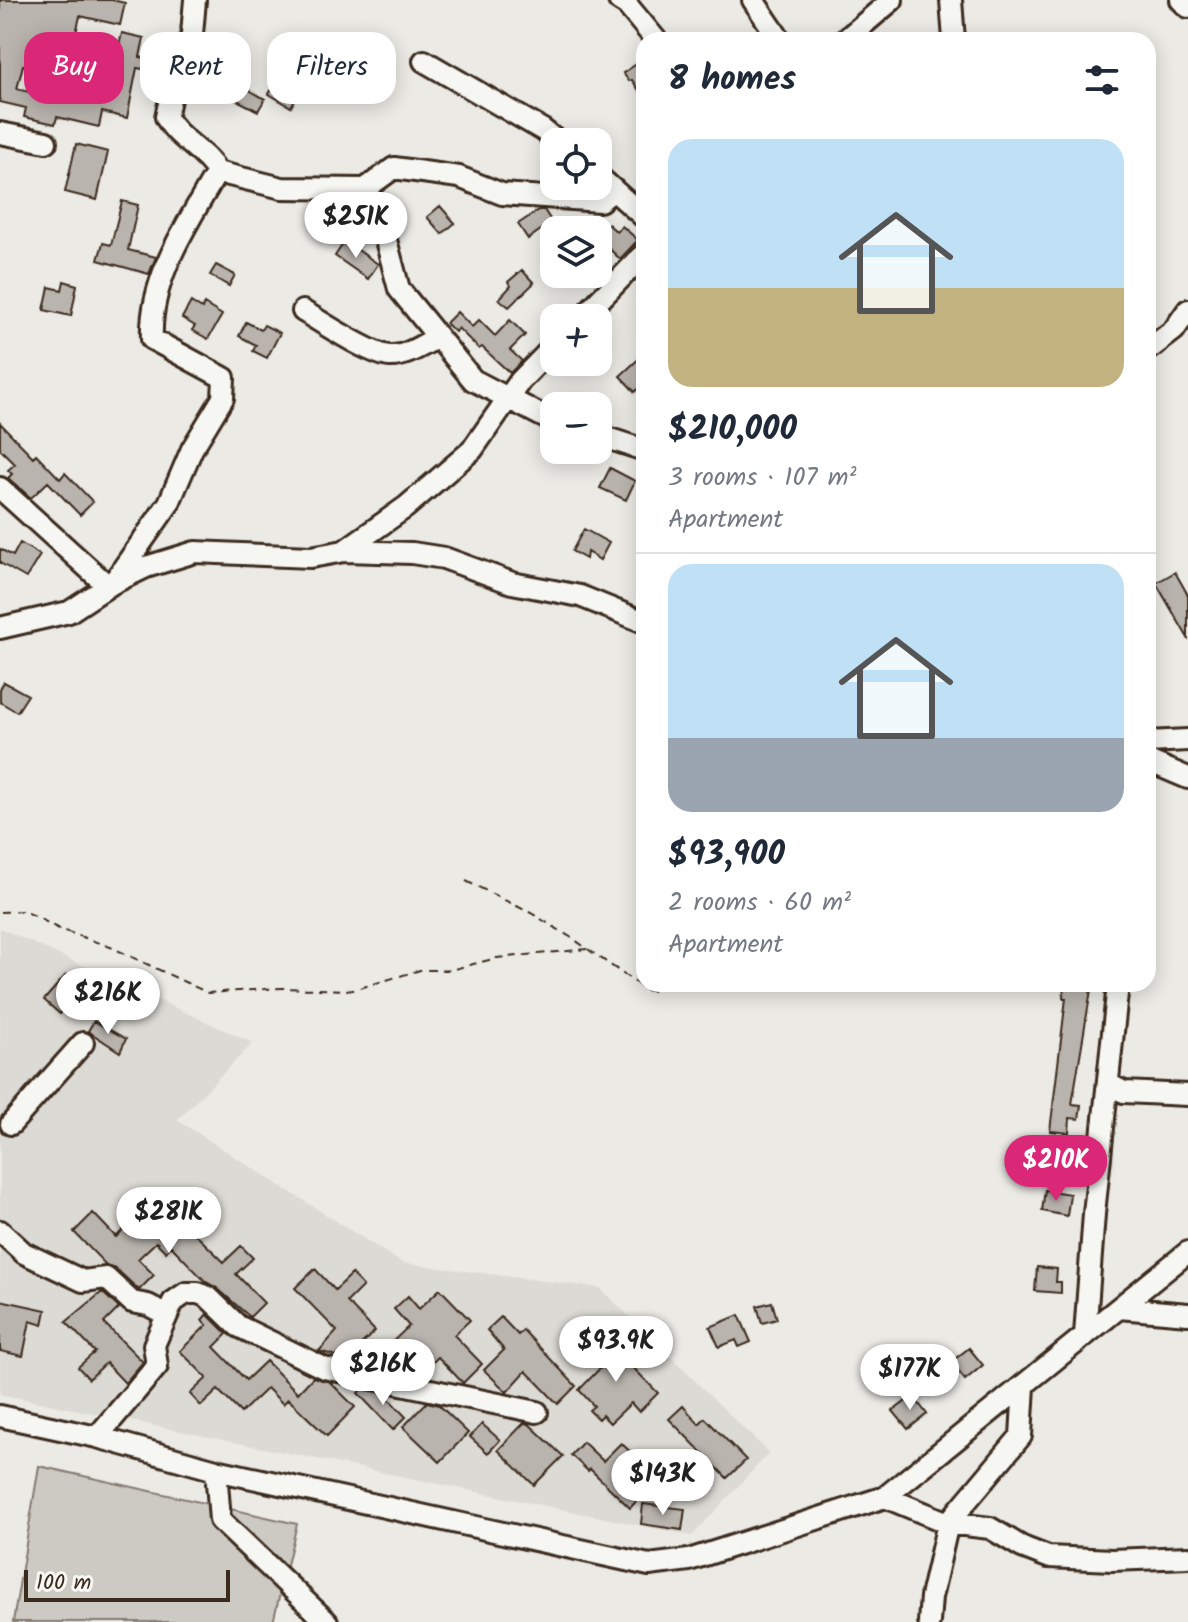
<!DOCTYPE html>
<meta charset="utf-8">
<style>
body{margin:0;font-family:Kalam,sans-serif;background:#f2f2f3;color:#1f2937;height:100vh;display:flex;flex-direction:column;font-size:30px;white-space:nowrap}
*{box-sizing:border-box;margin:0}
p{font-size:26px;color:#747a83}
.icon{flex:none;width:44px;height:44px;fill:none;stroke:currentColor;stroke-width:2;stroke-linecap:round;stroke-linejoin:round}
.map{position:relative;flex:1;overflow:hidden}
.drawer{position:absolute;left:636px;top:32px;width:520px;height:960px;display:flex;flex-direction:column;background:#fff;border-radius:24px;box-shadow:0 4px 20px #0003}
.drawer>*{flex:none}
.hud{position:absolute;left:24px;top:32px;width:492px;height:72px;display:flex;gap:16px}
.fabs{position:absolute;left:540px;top:128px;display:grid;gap:16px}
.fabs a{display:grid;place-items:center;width:72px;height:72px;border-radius:16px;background:#fff;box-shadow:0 4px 20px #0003;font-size:40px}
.scale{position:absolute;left:24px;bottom:20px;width:206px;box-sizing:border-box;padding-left:8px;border:4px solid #3b2a1e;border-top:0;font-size:22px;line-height:28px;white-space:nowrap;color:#3b2a1e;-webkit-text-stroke:6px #f6f6f2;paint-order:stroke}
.price{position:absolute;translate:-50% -68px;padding:0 18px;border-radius:28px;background:#fff;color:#222;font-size:26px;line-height:52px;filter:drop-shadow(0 2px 4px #0008)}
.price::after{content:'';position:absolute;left:50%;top:48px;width:24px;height:18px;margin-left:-12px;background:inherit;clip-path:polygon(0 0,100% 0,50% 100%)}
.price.current{background:#db2777;color:#fff}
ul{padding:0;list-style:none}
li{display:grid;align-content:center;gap:16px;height:424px;padding:0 32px}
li+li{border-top:2px solid #e0e1e3}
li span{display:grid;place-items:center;height:248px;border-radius:24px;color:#555}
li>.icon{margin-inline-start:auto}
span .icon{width:144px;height:144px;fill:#fffc;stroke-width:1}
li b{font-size:34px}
h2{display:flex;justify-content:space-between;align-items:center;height:96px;padding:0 32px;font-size:34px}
.chip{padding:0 28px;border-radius:24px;background:#fff;box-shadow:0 4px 20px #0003;font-size:28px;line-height:72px}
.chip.current{background:#db2777;color:#fff}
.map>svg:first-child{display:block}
</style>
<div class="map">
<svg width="1188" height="1622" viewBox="0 0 1188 1622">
<rect width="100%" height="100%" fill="#ebeae5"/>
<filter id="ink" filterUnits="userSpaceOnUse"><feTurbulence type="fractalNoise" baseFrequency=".0125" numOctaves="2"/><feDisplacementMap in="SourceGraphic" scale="16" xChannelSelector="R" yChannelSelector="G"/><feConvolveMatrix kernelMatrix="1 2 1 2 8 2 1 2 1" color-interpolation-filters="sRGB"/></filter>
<g filter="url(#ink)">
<!-- built -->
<path fill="#dcdad4" d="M0,928L253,1043L177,1120L402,1263L600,1288L769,1453L692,1536L0,1394Z"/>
<!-- green -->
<path fill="#cdcac4" stroke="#847a71" stroke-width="2" d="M39,1466L297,1524L273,1622H13Z"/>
<!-- building -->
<path fill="#bab4ae" stroke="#3b2a1e" stroke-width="2" d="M0,0H112L125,3L120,25L80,16L66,76L23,65L17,89L71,102L78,71L111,79L122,33L144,38L140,57L170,63L165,73L137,68L127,118L102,112L99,127L57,117L55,124L24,117L26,108L0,102Z
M644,59V98L632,80L629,81L623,73Z
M275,84L296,97L291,107L269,94Z
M240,85L265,99L258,111L233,98Z
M76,144L108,152L97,200L65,192Z
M122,201L138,205L128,250L156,257L149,274L98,260L103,243L111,245Z
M440,206L455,223L442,234L427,217Z
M539,210H544L552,222L528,239L518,224Z
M608,224L617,232L622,226L638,240L620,259L598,238V234Z
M345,241L378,264L368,279L335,256Z
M216,265L235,275L229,286L210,275Z
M522,270L534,283L509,307L499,299L511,286L508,282Z
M64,281L77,285L71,316L44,310L49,287L62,290Z
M191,302L202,309L204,304L222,315L208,339L192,330L195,326L182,318Z
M457,312L472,327L479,320L495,336L510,320L525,335L510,350L522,361L510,373L482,347L479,349L458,328L455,332L446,323Z
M246,322L261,330L264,325L280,333L267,358L253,351L256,345L239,336Z
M644,354V384L635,392L620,376Z
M0,423L33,457L36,454L60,479L65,473L93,502L80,515L48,482L31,498L8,478L12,474L8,470L15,464L0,449Z
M610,468L635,481L626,500L600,488Z
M584,529L609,543L600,560L587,552L586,559L572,551Z
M20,543L40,555L26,578L0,563V549L13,556Z
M1175,572L1188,595V638L1156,583Z
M4,682L28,695L17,712L0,702V689Z
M66,975L82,990L60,1014L44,1000Z
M1064,984H1084L1083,989L1091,990L1072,1104L1081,1105L1079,1119L1070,1118L1069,1133L1050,1131L1066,998H1063Z
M94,1021L126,1039L120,1052L88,1031Z
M1045,1190L1070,1194L1067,1216L1042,1211Z
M167,1207L224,1262L241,1246L253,1258L236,1274L264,1303L250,1317L217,1288L206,1282L171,1246L166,1252L156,1242L138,1259L154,1275L139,1290L115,1268L106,1265L74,1232L93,1213L116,1237L131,1222L141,1232Z
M1037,1267L1057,1269L1056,1282H1061V1293L1035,1291Z
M315,1269L335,1290L352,1274L363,1286L347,1302L375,1331L346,1359L319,1351L337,1331L295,1288Z
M440,1289L470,1320L454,1335L482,1364L463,1383L438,1357L420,1375L412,1373L387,1347L409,1326L394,1309L408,1296L419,1309Z
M102,1292L119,1308L104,1323L143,1362L125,1383L106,1363L89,1379L78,1367L95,1352L66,1322Z
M0,1300L46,1310L43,1325L30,1321L23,1356L0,1351Z
M772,1302L777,1319L762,1323L757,1306Z
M207,1314L227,1334L214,1347L246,1380L266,1361L298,1393L313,1377L330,1382L355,1407L327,1436L288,1399L283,1404L267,1388L241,1413L218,1390L201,1406L190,1394L207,1378L180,1351L207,1325L202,1320Z
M739,1315L751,1342L739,1347L736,1340L719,1347L710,1327Z
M501,1317L518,1335L523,1330L576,1386L558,1404L526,1371L507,1392L484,1370L504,1350L487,1330Z
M608,1329L619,1341L613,1347L658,1393L639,1412L631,1403L610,1423L602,1415L598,1419L589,1410L594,1406L579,1390L609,1359L594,1342Z
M969,1348L983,1365L965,1380L951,1362Z
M362,1389L383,1393L406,1417L393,1430L358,1393Z
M913,1396L927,1414L908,1429L893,1411Z
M427,1402L439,1405L468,1433L440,1462L403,1427Z
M683,1406L699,1424L705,1418L746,1460L727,1478L669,1419Z
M524,1423L529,1424L563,1456L534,1485L498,1450Z
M482,1424L500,1440L488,1453L470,1437Z
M583,1442L603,1461L621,1443L658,1478L630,1508L590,1469L588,1471L571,1455Z
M643,1504L685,1509L682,1530L641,1524Z"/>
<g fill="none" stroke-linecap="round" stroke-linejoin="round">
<!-- minor casing -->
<g stroke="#3b2a1e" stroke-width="26">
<path id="minor" d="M619,0L627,5L656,40
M753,0L780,40
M951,0L954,40
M1181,0L1188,7
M845,40L892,0
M424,61L543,130L558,142
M0,133L46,142
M217,172L282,188L365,189L378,210L399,289L438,337L473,380L554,422
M598,176L644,217
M365,189L394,168L459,177L502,194L600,201L614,190
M303,311C321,322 371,355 390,356C406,357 424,344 438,337
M582,318L644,254
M1148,350L1174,330L1188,310
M598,435L644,450
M0,488L108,586
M344,551L412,553L444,558L512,583L580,596L644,622
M113,583L169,503L192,449L223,398L224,378L152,339C149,278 188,223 217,172C205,150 178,140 166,117L173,86L186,62L192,34L195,0
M0,628L69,612L113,583L146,567L195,552L311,557L344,551L406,507L472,450L520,381L554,346
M1148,742L1188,740
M1148,761L1188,778
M1108,1084L1124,1092L1188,1095
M11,1124L83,1043
M0,1231L24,1253L83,1281L106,1278L132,1302L148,1305L167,1315
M1119,1308L1188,1314
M1085,1335L1094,1214L1118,984
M0,1416L97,1437L216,1470L649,1565L689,1560L885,1497L948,1523L990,1528L1022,1547L1048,1557L1112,1560L1188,1557
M97,1437L157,1366L154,1345L173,1302L186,1293H198L208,1297L238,1326L324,1368L537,1412
M216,1470L220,1520L327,1622
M885,1497L1188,1252
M929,1622L931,1597L948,1523L1021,1436L1024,1386"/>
</g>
<!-- path -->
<path stroke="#3b2a1e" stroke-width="2" stroke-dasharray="8 6" stroke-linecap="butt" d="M466,881L531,913L572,938L646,990L652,991L663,984
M0,912L23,911L33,915L57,928L113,948L208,993L281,988L353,990L420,970H450L497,958L588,949"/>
<!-- minor -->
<use href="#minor" stroke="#f6f6f2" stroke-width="20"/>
</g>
</g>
</svg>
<div class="fabs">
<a><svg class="icon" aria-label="locate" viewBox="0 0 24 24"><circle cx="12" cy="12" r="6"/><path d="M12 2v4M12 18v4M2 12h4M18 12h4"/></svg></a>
<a><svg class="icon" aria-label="layers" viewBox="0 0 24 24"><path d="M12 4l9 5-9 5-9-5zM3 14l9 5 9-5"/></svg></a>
<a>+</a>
<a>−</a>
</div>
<div class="scale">100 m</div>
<b class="price" style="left:356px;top:260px">$251K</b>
<b class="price" style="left:108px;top:1036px">$216K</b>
<b class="price current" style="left:1056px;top:1203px">$210K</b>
<b class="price" style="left:169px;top:1255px">$281K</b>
<b class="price" style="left:616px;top:1384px">$93.9K</b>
<b class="price" style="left:383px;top:1407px">$216K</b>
<b class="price" style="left:910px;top:1412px">$177K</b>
<b class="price" style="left:663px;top:1517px">$143K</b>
<div class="hud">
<a class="chip current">Buy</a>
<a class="chip">Rent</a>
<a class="chip">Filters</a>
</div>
<section class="drawer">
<h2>8 homes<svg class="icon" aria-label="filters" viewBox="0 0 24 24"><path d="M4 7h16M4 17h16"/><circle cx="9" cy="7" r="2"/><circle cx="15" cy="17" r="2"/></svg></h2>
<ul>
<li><span style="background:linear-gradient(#bfe0f5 60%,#c2b280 0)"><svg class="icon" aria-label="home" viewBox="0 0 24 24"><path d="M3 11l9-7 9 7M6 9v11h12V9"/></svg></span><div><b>$210,000</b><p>3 rooms · 107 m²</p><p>Apartment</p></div></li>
<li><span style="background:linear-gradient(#bfe0f5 70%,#9aa5b1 0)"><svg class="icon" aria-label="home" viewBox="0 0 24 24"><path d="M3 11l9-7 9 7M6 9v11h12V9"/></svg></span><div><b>$93,900</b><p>2 rooms · 60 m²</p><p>Apartment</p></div></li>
</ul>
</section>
</div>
